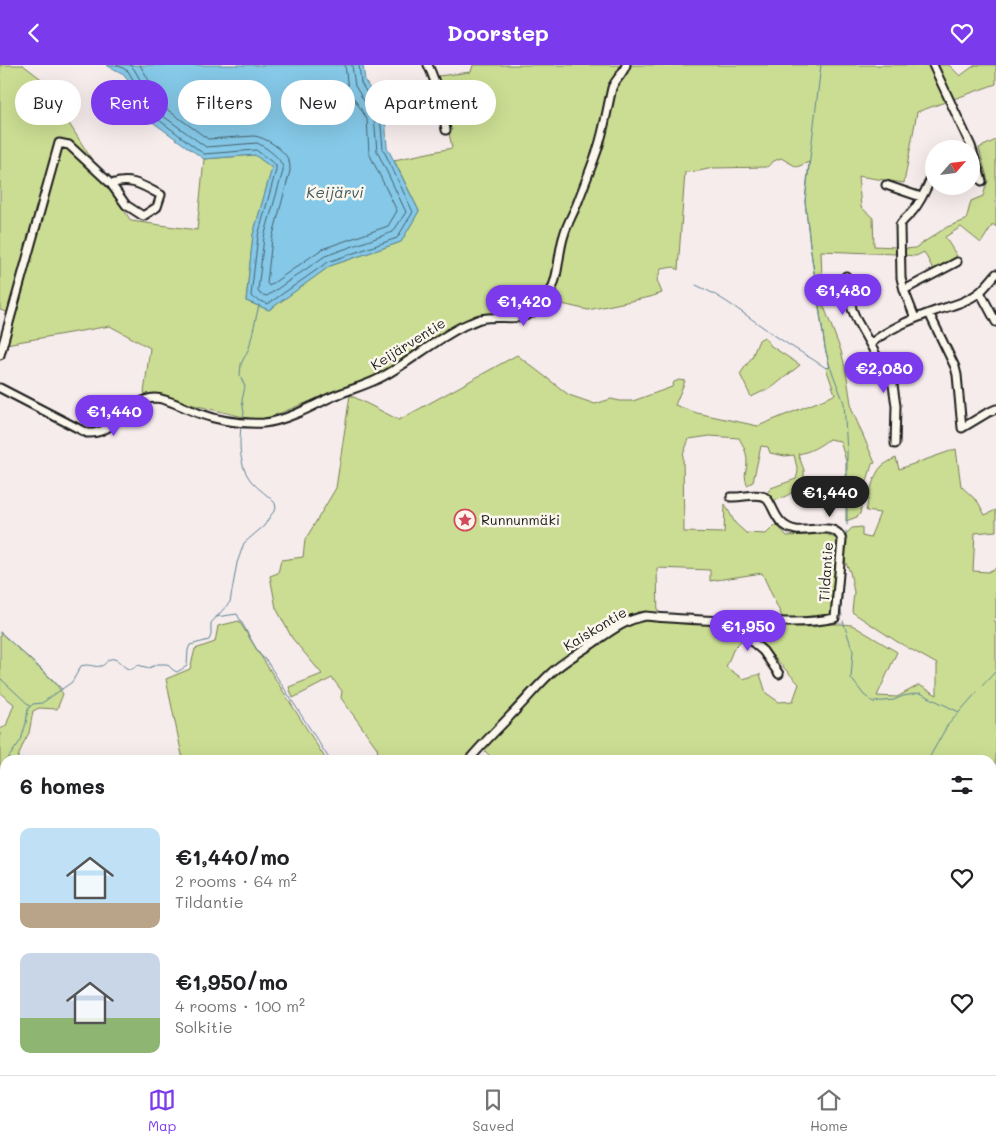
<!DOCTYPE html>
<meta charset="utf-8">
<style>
body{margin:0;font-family:Mali,sans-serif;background:#f2f2f2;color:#202124;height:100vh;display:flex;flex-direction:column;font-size:19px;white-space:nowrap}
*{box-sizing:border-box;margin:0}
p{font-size:16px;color:#757577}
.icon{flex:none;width:28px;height:28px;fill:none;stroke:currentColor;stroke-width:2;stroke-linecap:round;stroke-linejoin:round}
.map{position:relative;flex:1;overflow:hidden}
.panel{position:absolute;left:0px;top:690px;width:996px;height:320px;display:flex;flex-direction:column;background:#fff;border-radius:15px 15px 0 0;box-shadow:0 5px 20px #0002}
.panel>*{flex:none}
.guide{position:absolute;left:15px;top:15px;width:500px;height:45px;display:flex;gap:10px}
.needle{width:32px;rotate:62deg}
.tools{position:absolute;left:925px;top:75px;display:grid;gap:10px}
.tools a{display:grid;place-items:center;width:55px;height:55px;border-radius:50%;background:#fff;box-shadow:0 5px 20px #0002;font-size:25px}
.price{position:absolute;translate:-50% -42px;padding:0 11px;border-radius:18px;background:#7c3aed;color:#fff;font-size:16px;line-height:32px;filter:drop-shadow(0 1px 2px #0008)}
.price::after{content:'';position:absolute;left:50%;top:30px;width:15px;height:11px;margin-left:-8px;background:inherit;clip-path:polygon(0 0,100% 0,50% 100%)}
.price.on{background:#222;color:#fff}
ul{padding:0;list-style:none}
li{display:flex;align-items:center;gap:15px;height:125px;padding:0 20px}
li span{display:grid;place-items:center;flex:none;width:140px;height:100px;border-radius:10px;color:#555}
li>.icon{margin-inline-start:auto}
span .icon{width:60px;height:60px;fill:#fffc;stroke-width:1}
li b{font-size:21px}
h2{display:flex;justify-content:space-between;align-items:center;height:60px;padding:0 20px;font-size:21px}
.chip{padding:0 18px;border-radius:22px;background:#fff;box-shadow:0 5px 20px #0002;font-size:18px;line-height:45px}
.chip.on{background:#7c3aed;color:#fff}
header{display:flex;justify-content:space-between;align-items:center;height:65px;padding:0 20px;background:#7c3aed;color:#fff;font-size:22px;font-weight:800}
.tab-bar{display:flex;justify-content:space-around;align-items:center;height:70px;border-top:1px solid #e0e0e0;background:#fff;font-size:14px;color:#757577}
.tab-bar a{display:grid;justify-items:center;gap:2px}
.tab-bar .on{color:#7c3aed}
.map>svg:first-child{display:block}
</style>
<header><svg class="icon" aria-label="back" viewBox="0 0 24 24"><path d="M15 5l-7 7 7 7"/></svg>Doorstep<svg class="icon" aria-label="heart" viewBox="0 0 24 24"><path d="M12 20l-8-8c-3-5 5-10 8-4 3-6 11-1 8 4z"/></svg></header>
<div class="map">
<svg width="996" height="1010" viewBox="0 0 996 1010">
<rect width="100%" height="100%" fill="#f7ecec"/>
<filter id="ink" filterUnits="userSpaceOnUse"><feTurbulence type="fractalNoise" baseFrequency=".02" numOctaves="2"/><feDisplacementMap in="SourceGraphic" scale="10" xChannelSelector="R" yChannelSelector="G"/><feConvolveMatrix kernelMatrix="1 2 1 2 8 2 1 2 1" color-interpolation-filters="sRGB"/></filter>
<g filter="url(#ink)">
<!-- green -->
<path fill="#cbdd92" stroke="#747c57" d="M0,0H23L40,13L131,156L197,165L204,94L255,90L272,103L253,170L246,236L269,245L330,201L401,177L419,146L394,95L452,83L438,11L471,7L473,0H949L960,11L975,0H996V19L917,47L904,118L858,111L861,142L873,153L874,181L896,182V189L821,186L823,239L841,286L846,306L852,345L875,398L872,399L864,427L860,449L857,452L846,456V396L840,376L829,374C820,381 810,387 798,389L804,405V417C795,427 785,433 772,436L767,428L771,423L796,414L798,407L794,390L785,391L770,388L768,382L761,381L753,417L747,420C743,406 747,408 747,396C747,388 743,380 739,373L710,371L689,374L683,390L684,467L724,468L725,439L735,458L746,468L766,469L776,459L787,471L826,469L837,474V481L830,549L783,554L762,508L710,516V505L657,503L658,555L735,559L741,576L734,583L726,602L743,614L760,609L766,628L779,637L793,636L799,619L745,561L813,562L827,559H841L852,560L897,587L877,631L897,632L919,620L937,630V599L896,576L852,547L854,527L850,507L845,496L846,469L852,463L862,462V471L870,473L880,448L866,446C868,434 873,409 882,401C886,398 891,395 896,393L899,404L956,384L961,421L978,437L985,450L996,445V466L975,468L973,506L988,507L996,503V551L994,556L996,557V693L994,706L991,708V695H494L478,679L471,686L464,695H379L377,683L341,633L342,626L332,613L293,633L289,622L322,609L292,573L276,543L270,511L278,508L281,495L303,492L305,475L336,423L350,330L399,355L517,290L569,330L595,339L611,334L620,336H633L672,322L674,317L679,315L685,316L675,340L697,348L758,361L832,331L835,329L826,303L830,302L825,283L810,180L805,136L809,97L797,102L781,93L774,96L767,102L713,103L699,106L685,107L678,205L674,202L661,204L657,215L662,228L650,232L588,245L540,234L534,240L517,250L496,249L470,253L379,309L260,356L144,328L150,283L110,261L6,279L14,249L0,245Z
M996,75V162L993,159L981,178L961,162L945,172L957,191L934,206L924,187L916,191L904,190V184L915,183L947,162L966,155L971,136L983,131L986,121L988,116L979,83Z
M764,272L771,281L800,300L774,321L751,332L740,309L752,292L759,275Z
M239,556L325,693V695H183L166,614L190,604L195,584L215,577L218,561Z
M0,567L54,616L63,629L57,644L39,643L33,646L29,668L23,679L17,695H5V767L0,756V664L6,661L14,639L0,628Z
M139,1005H192V1010H138Z
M245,1005H267L280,1007L350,1005L346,1010H244Z
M558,1005H811L807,1010H559Z
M882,1005L956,1007L974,1010L981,1005H985L989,1010H868Z"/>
<!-- water -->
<path fill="#85c8e7" stroke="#5b8396" d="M106,0H363L365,16L385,48L387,82L419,146L401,177L330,201L269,245L246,236L253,170L272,103L255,90L204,94L151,56L124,9Z"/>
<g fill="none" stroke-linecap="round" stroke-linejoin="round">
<!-- shore -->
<path stroke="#46616d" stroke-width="1" d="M117,0L128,6L155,52L204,89L256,85L276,100V105L258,171L251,231L253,233L268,239L328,197L397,173L413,147L383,84L380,50L361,18L359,0
M130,0L134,4L159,48L206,82L257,78C264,81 278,91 281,98C283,101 283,102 283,106L264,172L258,226L260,229L267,231L325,191L393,167L406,147L377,86L374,52L355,21L352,0
M140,0L165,43L208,74L254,71C265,72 283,84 288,94C290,98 290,102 290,106L272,174L267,218L269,221L322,184L388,161L397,146L369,88L367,54L348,24L345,0"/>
<!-- stream -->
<path stroke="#5b8396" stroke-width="1" d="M821,0L805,136L810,180L825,283L830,303
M696,220C724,232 752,255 777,272C793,283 810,292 826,303L830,302
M831,304L844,338L847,387V460
M242,355L244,348L242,335L245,322L240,310L241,299L249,283L259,240
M842,551L841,546L846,466
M216,552L237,549L259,589L266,595L330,695
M843,556L853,586L851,613L864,630L873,637L894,635L903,631L920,628L959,647
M0,567L62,624
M0,613L30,641
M982,621L996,606
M7,695L21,675L26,658L28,644L33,639L42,638L72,617L81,601C89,598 95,603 101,601C106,600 108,592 114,594C120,595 125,606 132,604C134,603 136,601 138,600L149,603L158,599H167L173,605L177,607L187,601L188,585L190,580L209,575L211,570V558L230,537L237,498L244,478L264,461L271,450L276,444L275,438C268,430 259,425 252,417C239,402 239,380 241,361
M928,695L947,661L977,627
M0,711L4,707L5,701
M0,735L5,740
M63,1005L65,1010
M340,1010L342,1005
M807,1010L811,1005"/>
<!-- minor casing -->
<g stroke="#1c1c1c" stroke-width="11">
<path id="minor" d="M428,0C438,21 442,42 446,65
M933,0L971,81L982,116
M886,120L921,132
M846,211L852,244L857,256L893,320L896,341L895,379
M904,225L957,197
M980,227L996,257
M929,248L955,302L957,310L962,363L987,348L996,344
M915,253L904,225L901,213L900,160C903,155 907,152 911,148C919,140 932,114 934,103
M870,279C890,263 910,255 935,246C950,241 968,237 981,226C986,221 991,215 996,209
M0,290L59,78L69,80L111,119L126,140L143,151L157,142L161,130C143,121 132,112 111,119
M0,323L87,368C116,370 127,334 155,333C167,333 188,345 201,349C220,356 243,359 264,358C284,356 309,343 327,334C344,326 363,322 380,313C409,298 433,276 463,261C468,259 474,256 480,254C507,248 525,263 546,234C560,215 557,191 564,170C567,159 573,149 577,139C584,121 591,103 597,86C604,66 607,44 612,23C615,15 623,9 626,0
M738,556L742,568L763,586L779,609
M469,695C482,679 497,665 511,650C525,636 537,621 551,608C563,597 578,588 592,579C608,568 625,554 646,551C673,554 700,555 727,556C735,556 743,555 750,555C778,557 807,559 835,553L842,475C836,456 811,467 796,465C771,460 775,434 762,431C752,428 741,433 731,432
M991,712L996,711
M0,827H5
M991,944L996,943
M0,994L5,993
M485,1005L487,1010
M242,1010L243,1005"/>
</g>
<!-- minor -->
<use href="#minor" stroke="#fbf7ec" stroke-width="7"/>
</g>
</g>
<!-- icons -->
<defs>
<g id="sight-ring" transform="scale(1.125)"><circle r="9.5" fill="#fbf7ec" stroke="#d1495b" stroke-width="1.5"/><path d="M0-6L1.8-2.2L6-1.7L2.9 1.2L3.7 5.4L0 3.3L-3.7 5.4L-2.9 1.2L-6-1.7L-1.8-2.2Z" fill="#d1495b"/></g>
</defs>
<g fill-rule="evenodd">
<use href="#sight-ring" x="465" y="455"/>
</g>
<g text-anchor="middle" stroke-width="5" stroke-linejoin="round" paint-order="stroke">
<!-- street labels -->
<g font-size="14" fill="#1c1c1c" stroke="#fbf7ec">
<text transform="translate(408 279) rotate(-32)" y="5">Keijärventie</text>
<text transform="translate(826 507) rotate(-86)" y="5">Tildantie</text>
<text transform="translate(595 564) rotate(-31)" y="5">Kaiskontie</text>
</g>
<!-- poi labels -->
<g font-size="14" fill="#1c1c1c" stroke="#fbf7ec" text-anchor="start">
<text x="481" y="460">Runnunmäki</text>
</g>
<!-- water labels -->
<g font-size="15" font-style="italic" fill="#415863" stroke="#fbf7ec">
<text x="335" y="133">Keijärvi</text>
</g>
</g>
</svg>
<div class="tools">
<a><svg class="needle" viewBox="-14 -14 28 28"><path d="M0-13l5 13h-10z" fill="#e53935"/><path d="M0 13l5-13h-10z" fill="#757577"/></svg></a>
</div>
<b class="price" style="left:843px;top:251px">€1,480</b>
<b class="price" style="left:524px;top:262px">€1,420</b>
<b class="price" style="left:884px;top:329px">€2,080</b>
<b class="price" style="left:114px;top:372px">€1,440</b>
<b class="price on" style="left:830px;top:453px">€1,440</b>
<b class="price" style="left:748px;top:587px">€1,950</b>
<div class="guide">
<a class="chip">Buy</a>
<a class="chip on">Rent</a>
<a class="chip">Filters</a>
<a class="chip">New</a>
<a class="chip">Apartment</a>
</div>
<section class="panel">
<h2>6 homes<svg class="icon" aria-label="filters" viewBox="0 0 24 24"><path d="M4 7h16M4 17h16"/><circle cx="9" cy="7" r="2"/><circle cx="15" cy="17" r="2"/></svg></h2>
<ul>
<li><span style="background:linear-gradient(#bfe0f5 75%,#b9a48a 0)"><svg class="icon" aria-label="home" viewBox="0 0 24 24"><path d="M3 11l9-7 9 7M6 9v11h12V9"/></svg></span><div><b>€1,440/mo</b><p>2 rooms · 64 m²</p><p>Tildantie</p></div><svg class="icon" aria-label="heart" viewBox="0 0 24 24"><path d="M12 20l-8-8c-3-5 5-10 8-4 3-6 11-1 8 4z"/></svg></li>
<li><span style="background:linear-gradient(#c9d6e8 65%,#8fb573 0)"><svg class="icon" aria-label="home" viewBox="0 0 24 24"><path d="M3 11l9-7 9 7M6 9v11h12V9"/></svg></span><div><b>€1,950/mo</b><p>4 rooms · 100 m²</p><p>Solkitie</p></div><svg class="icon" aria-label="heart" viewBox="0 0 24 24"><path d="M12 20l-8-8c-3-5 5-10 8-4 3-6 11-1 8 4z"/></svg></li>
</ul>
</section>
</div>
<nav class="tab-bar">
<a class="on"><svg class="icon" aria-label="map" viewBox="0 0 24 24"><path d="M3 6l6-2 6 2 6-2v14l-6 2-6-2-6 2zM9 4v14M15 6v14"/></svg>Map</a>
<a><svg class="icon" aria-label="saved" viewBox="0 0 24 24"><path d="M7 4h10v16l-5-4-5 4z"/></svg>Saved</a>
<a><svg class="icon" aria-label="home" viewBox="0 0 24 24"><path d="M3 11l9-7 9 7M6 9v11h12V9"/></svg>Home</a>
</nav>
